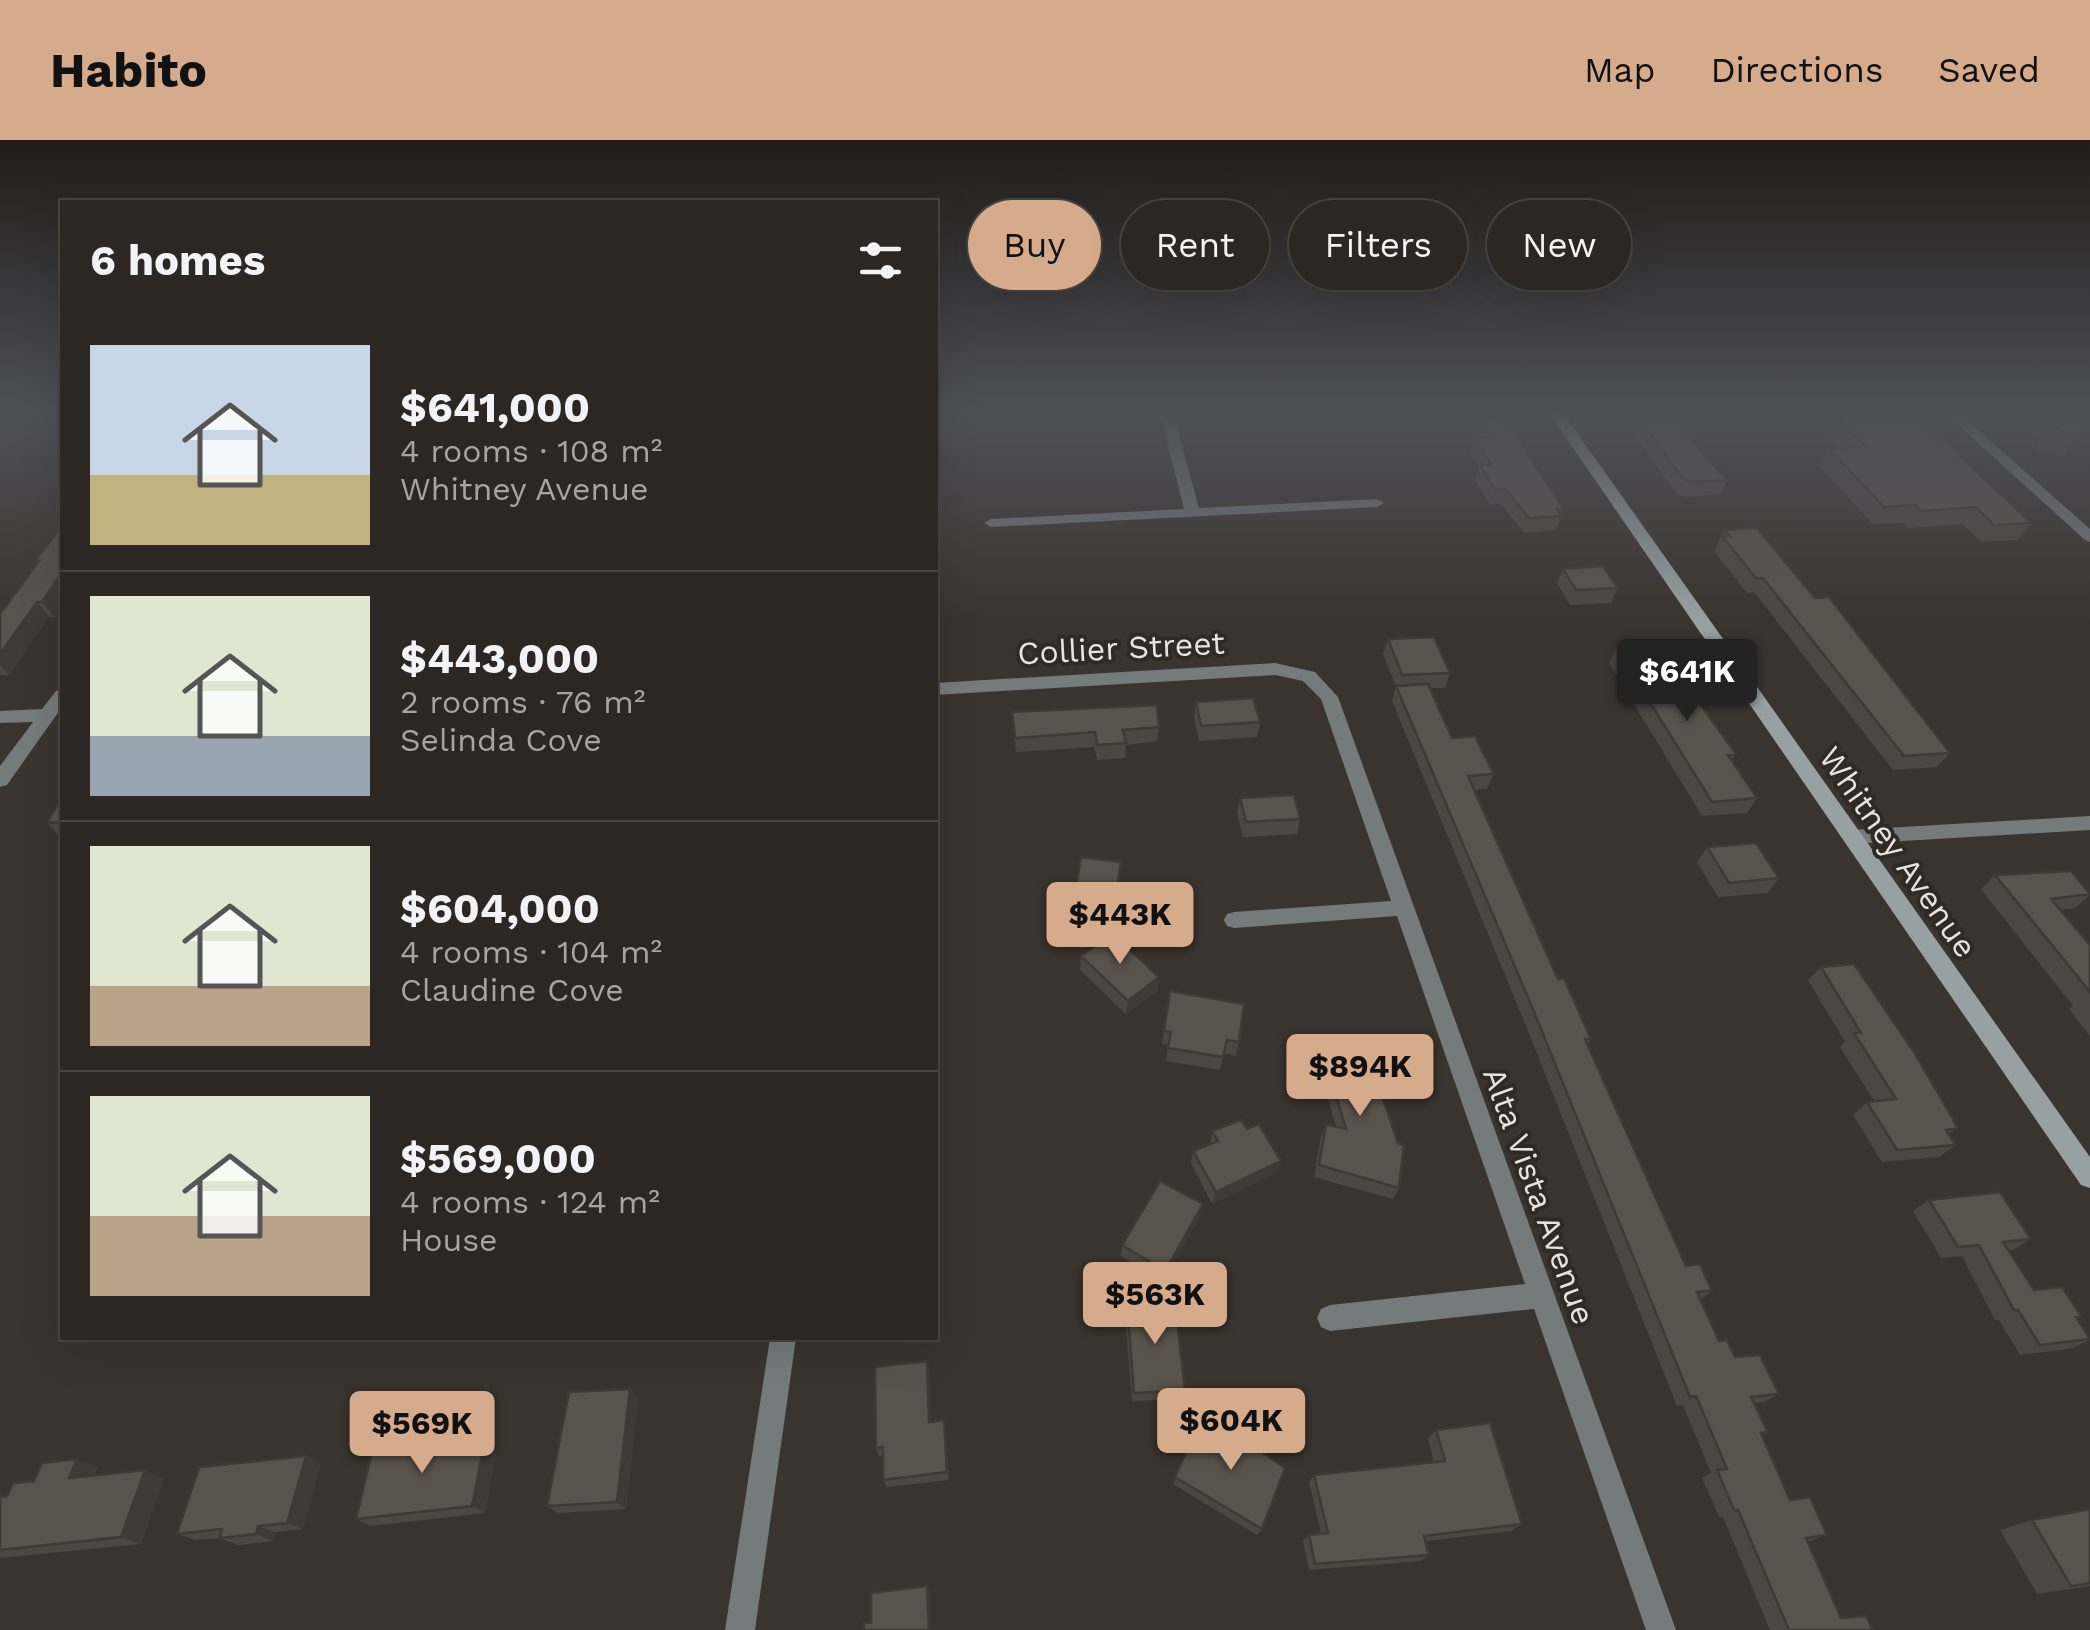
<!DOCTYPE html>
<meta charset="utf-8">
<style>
body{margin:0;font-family:"Work Sans",sans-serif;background:#342f2a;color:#f1f3f6;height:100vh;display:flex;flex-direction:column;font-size:38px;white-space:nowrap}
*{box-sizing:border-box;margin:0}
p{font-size:32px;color:#a6a5a5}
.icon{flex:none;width:55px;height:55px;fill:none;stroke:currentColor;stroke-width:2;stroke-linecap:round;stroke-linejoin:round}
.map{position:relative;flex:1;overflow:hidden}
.panel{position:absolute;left:60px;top:60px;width:878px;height:1140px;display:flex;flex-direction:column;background:#2c2722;border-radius:0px;box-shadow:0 10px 40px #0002,0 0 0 2px #484440}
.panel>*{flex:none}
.banner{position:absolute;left:968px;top:60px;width:950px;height:90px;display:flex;gap:20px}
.price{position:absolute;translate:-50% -85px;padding:0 22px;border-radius:10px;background:#d6ab8b;color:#111;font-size:32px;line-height:65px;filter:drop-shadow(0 2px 5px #0008)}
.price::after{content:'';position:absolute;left:50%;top:60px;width:30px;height:22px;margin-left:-15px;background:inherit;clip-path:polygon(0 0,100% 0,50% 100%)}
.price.current{background:#222;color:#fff}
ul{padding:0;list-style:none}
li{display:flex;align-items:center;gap:30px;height:250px;padding:0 30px}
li+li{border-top:2px solid #484440}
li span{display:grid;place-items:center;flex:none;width:280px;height:200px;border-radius:0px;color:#555}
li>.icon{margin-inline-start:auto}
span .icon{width:120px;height:120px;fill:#fffc;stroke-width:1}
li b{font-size:42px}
h2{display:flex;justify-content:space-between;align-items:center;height:120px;padding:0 30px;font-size:42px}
.pill{padding:0 35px;border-radius:45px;background:#2c2722;box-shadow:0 10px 40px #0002,0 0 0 2px #484440;font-size:35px;line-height:90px}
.pill.current{background:#d6ab8b;color:#111}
header{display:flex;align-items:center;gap:60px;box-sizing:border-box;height:140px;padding:0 50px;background:#d6ab8b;color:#111}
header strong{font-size:48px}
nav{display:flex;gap:55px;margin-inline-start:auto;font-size:35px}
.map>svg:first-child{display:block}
</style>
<header>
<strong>Habito</strong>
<nav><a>Map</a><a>Directions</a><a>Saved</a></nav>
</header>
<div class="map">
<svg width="2090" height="1490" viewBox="0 0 2090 1490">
<rect width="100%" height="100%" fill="#3a342e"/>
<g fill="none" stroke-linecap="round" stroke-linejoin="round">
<!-- street -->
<path fill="#757a7b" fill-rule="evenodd" d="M1160,273H1173L1199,368L1377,359L1384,363L1377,367L991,387L984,383L991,379L1184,369Z
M1945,273H1959L2090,389V402L2085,400Z
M1275,523L1315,532L1338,557L1676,1490H1646L1534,1169L1330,1191L1321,1187L1317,1178L1321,1169L1330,1165L1525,1144L1397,776L1234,788L1227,786L1224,780L1227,774L1234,772L1391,761L1321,559L1303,541L1275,535L935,555V543Z
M62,549V567L7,645L0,647V626L33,582L0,583V571L42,569L56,551Z
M2090,676V690L1851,704L1841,697L1851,690Z
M770,1198H796L755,1490H725Z"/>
<!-- secondary -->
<path fill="#98a1a2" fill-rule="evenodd" d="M1549,273H1563L2090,1017V1048L2081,1045Z"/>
</g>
<!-- wall -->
<path fill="#4d4741" d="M1632,273H1668L1727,340L1720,355L1683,357L1675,352L1627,284Z
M1806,273H1914L2031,383L2018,400L1981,402L1963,384L1909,388L1904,383L1873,384L1819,326L1829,309L1840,308Z
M2048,273H2090L2078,296L2062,317L2036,309L2041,299L2031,296Z
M1475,277L1564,369L1556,390L1524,393L1501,364L1490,365L1475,340L1479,327L1470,312L1475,298L1470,291Z
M62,386V465L55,477H49L9,535H0V474L37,424L35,421Z
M1724,390L1815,458L1950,613L1937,627L1893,630L1754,452L1747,453L1714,411Z
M1563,429L1618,448L1611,463L1570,465L1557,443Z
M1388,499L1450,533L1445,548H1430L1452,598L1494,634L1487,649L1474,650L1558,839L1591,899L1587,905L1686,1126L1712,1151L1700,1160L1719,1201L1735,1217L1779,1254L1764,1262L1755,1263L1768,1292L1762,1295L1790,1360L1827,1395L1808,1402L1841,1478L1873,1490H1770L1723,1377H1719L1702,1338L1711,1333L1683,1265L1677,1266L1524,881L1392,561L1396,547L1383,514Z
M1616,508L1736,614L1732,620L1757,658L1747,673L1702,676L1609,523Z
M1196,562L1260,582L1257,597L1199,601L1194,577Z
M1012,572L1159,587L1157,601L1126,605L1125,618L1097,620L1094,607L1016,612Z
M62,657V698H61L47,683Z
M1240,658L1300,679L1297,694L1243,697L1237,673Z
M1707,707L1779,738L1768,753L1718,757L1697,722Z
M1995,735L2090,755L2075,768L2060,770L2090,805V896L2069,869L2073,866L1981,749Z
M1120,736L1112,789L1071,784L1072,770Z
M1081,816L1158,851L1126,874L1080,830Z
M1821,827L1957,988L1949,994L1956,1005L1939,1017L1882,1022L1853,975L1867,962L1874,961L1840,907L1845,902L1808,840Z
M1170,851L1239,902L1236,916L1224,913L1220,930L1166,921L1168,905L1162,904Z
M1321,905L1374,929L1386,952L1383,959L1399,1048L1393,1059L1314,1037L1321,996L1326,984L1336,986L1316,918Z
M1247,989L1277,1033L1212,1064L1191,1023L1193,1011L1210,1005L1212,991Z
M1929,1060L2031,1099L2013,1110L2009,1111L2034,1150L2081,1176L2077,1179L2090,1200L2070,1209L2020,1215L1999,1180H1995L1962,1116L1941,1118L1913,1071Z
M1200,1076L1163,1142L1121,1116L1122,1105Z
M1127,1163L1185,1250L1182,1259L1132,1261L1125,1174Z
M927,1221L929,1230L931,1282L946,1288L949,1340L887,1347L883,1340V1316H879L876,1308Z
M630,1249L638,1258L626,1369L558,1373L547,1366Z
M1200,1280L1237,1301L1262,1389L1257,1395L1173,1344Z
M455,1288L468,1296L467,1302L497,1308L485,1373L371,1386L356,1379L410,1308Z
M1436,1290L1522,1384L1512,1391L1425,1401L1429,1415L1421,1421L1309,1430L1303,1401L1309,1395L1321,1393L1309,1342L1314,1335L1434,1322L1428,1298Z
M306,1316L321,1323L303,1389L275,1392L273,1401L238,1405L220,1398L196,1400L177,1394Z
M77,1319L97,1327L94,1336L164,1338L141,1404L0,1418V1357L7,1356Z
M2090,1369V1446L2037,1454L2000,1390L2032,1380Z"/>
<!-- shaded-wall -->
<path fill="#3e3a35" d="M16,273H18L28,286L0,318V291Z
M62,432V465L55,477L42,462Z
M37,462L49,477L9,535L0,525V514Z
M1159,837L1158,851L1126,874L1128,861Z
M1281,1021L1277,1033L1212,1064L1216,1052Z
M1203,1064L1200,1076L1163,1142L1165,1131Z
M927,1221L929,1230L931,1290L929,1282Z
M630,1249L638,1258L626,1369L617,1362Z
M944,1280L946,1288L949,1340L947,1332Z
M455,1288L468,1296L465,1312L453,1304Z
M485,1300L497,1308L485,1373L472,1366Z
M306,1316L321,1323L303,1389L287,1383Z
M77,1319L97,1327L90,1346L69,1338Z
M145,1330L164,1338L141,1404L121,1397Z
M258,1386L275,1392L273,1401L256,1394Z
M927,1446L930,1451L931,1490H929Z"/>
<!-- building -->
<path fill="#59534c" stroke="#3e3a35" stroke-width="2.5" d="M0,273H16L0,291Z
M1636,273H1668L1727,340L1690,342L1682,338Z
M1832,273H1914L2031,383L1994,385L1976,367L1921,371L1915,365L1884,367L1829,309L1866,307Z
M2048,273H2090V278L2078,296L2052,287L2057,278L2046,275Z
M1502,275L1564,369H1557L1562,376L1529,378L1506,349L1495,350L1480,325H1491L1475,298L1488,297L1475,277Z
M62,386V432L42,462H37L0,514V474L39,421H35Z
M1757,388L1815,458L1829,457L1950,613L1904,616L1763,438H1756L1722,396H1730L1724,390Z
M1603,426L1618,448L1576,450L1563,429Z
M1434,497L1450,533L1402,535L1388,499Z
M1658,505L1736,614L1728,615L1757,658L1712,662L1616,508Z
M1428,544L1452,598L1475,596L1494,634L1468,636L1558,839L1564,838L1591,899H1585L1686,1126L1700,1124L1712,1151L1697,1152L1719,1201L1727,1200L1735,1217L1760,1215L1779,1254L1751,1257L1768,1292L1761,1293L1790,1360L1810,1357L1827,1395L1806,1398L1841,1478L1866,1476L1873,1490H1789L1738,1370H1734L1717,1330L1727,1329L1696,1256L1690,1257L1532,867L1396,546Z
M1253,558L1260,582L1201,586L1196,562Z
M1157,565L1159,587L1123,590L1126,603L1097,605L1095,592L1015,598L1012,572Z
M1294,655L1300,679L1246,682L1240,658Z
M62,657V682L47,683Z
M1756,703L1779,738L1729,743L1707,707Z
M1081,717L1121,722L1113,775L1072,770Z
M2071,731L2090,754L2051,759L2090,805V852L1995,735Z
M1113,794L1159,837L1128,861L1081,816Z
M1854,824L1914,912L1952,977L1957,988L1946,990L1956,1005L1897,1010L1867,962L1896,959L1854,893H1861L1821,827Z
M1170,851L1244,864L1239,902L1227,900L1223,917L1168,908L1171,892L1164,891Z
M1365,901L1374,929L1378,928L1386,952L1381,953L1398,1003L1404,1005L1399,1048L1319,1025L1326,984L1346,989L1321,905Z
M1241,980L1247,989L1259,984L1281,1021L1216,1052L1193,1011L1218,1001L1212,991Z
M1160,1041L1203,1064L1165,1131L1122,1105Z
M2000,1052L2031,1099L2003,1102L2034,1150L2062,1147L2081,1176L2076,1177L2090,1199L2040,1205L2018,1170H2014L1979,1105L1958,1107L1929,1060Z
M1175,1162L1185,1250L1134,1253L1127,1163Z
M927,1221L929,1282L944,1280L947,1332L883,1340V1307L876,1308L875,1227Z
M630,1249L617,1362L547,1366L569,1252Z
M1200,1280L1237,1301L1239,1296L1285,1328L1262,1389L1175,1337Z
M1490,1283L1522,1384L1424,1396L1429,1415L1315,1424L1309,1395L1328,1393L1314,1335L1445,1321L1436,1290Z
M455,1288L453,1304L485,1300L472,1366L356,1379L372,1312L410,1308L413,1293Z
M306,1316L287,1383L258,1386L256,1394L220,1398L222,1389L177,1394L199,1327Z
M77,1319L69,1338L145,1330L121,1397L0,1410V1357L7,1356L13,1343L34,1341L42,1323Z
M2090,1369V1443L2071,1446L2032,1380Z
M927,1446L929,1490H864V1483H871V1453Z"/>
<!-- sky -->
<linearGradient id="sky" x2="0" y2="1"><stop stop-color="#201d19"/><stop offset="0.57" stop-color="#4f5057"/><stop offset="1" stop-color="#4f5057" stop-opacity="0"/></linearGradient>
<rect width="2090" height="481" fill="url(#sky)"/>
<g text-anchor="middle" stroke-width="8" stroke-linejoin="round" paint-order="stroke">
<!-- street labels -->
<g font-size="32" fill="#e7e3df" stroke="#302a24">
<text transform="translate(1121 508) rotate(-3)" y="11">Collier Street</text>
<text transform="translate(1898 712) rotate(55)" y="11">Whitney Avenue</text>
<text transform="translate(1539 1056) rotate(70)" y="11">Alta Vista Avenue</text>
</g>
</g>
</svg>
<b class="price current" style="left:1687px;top:584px">$641K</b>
<b class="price" style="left:1120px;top:827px">$443K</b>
<b class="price" style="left:1360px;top:979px">$894K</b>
<b class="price" style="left:1155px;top:1207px">$563K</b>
<b class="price" style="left:1231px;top:1333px">$604K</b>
<b class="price" style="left:422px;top:1336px">$569K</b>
<div class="banner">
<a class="pill current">Buy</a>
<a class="pill">Rent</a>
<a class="pill">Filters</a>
<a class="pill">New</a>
</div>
<section class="panel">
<h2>6 homes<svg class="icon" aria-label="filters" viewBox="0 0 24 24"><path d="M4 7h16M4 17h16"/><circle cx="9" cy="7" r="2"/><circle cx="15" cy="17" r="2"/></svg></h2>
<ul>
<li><span style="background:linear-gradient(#c9d6e8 65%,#c2b280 0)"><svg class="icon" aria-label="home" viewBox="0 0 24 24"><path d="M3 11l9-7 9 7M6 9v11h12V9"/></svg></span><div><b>$641,000</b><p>4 rooms · 108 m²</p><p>Whitney Avenue</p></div></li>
<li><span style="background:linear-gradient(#dfe7d0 70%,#9aa5b1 0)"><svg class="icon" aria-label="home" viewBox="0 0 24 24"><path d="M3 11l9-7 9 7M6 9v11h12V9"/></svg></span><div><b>$443,000</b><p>2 rooms · 76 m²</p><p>Selinda Cove</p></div></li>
<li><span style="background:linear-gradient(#dfe7d0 70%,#b9a48a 0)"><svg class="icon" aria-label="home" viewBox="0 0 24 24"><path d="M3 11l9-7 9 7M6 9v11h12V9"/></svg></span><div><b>$604,000</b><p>4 rooms · 104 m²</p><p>Claudine Cove</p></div></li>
<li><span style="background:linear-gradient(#dfe7d0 60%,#b9a48a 0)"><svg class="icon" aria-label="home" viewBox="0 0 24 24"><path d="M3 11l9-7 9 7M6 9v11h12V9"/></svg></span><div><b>$569,000</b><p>4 rooms · 124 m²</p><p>House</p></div></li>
</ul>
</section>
</div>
